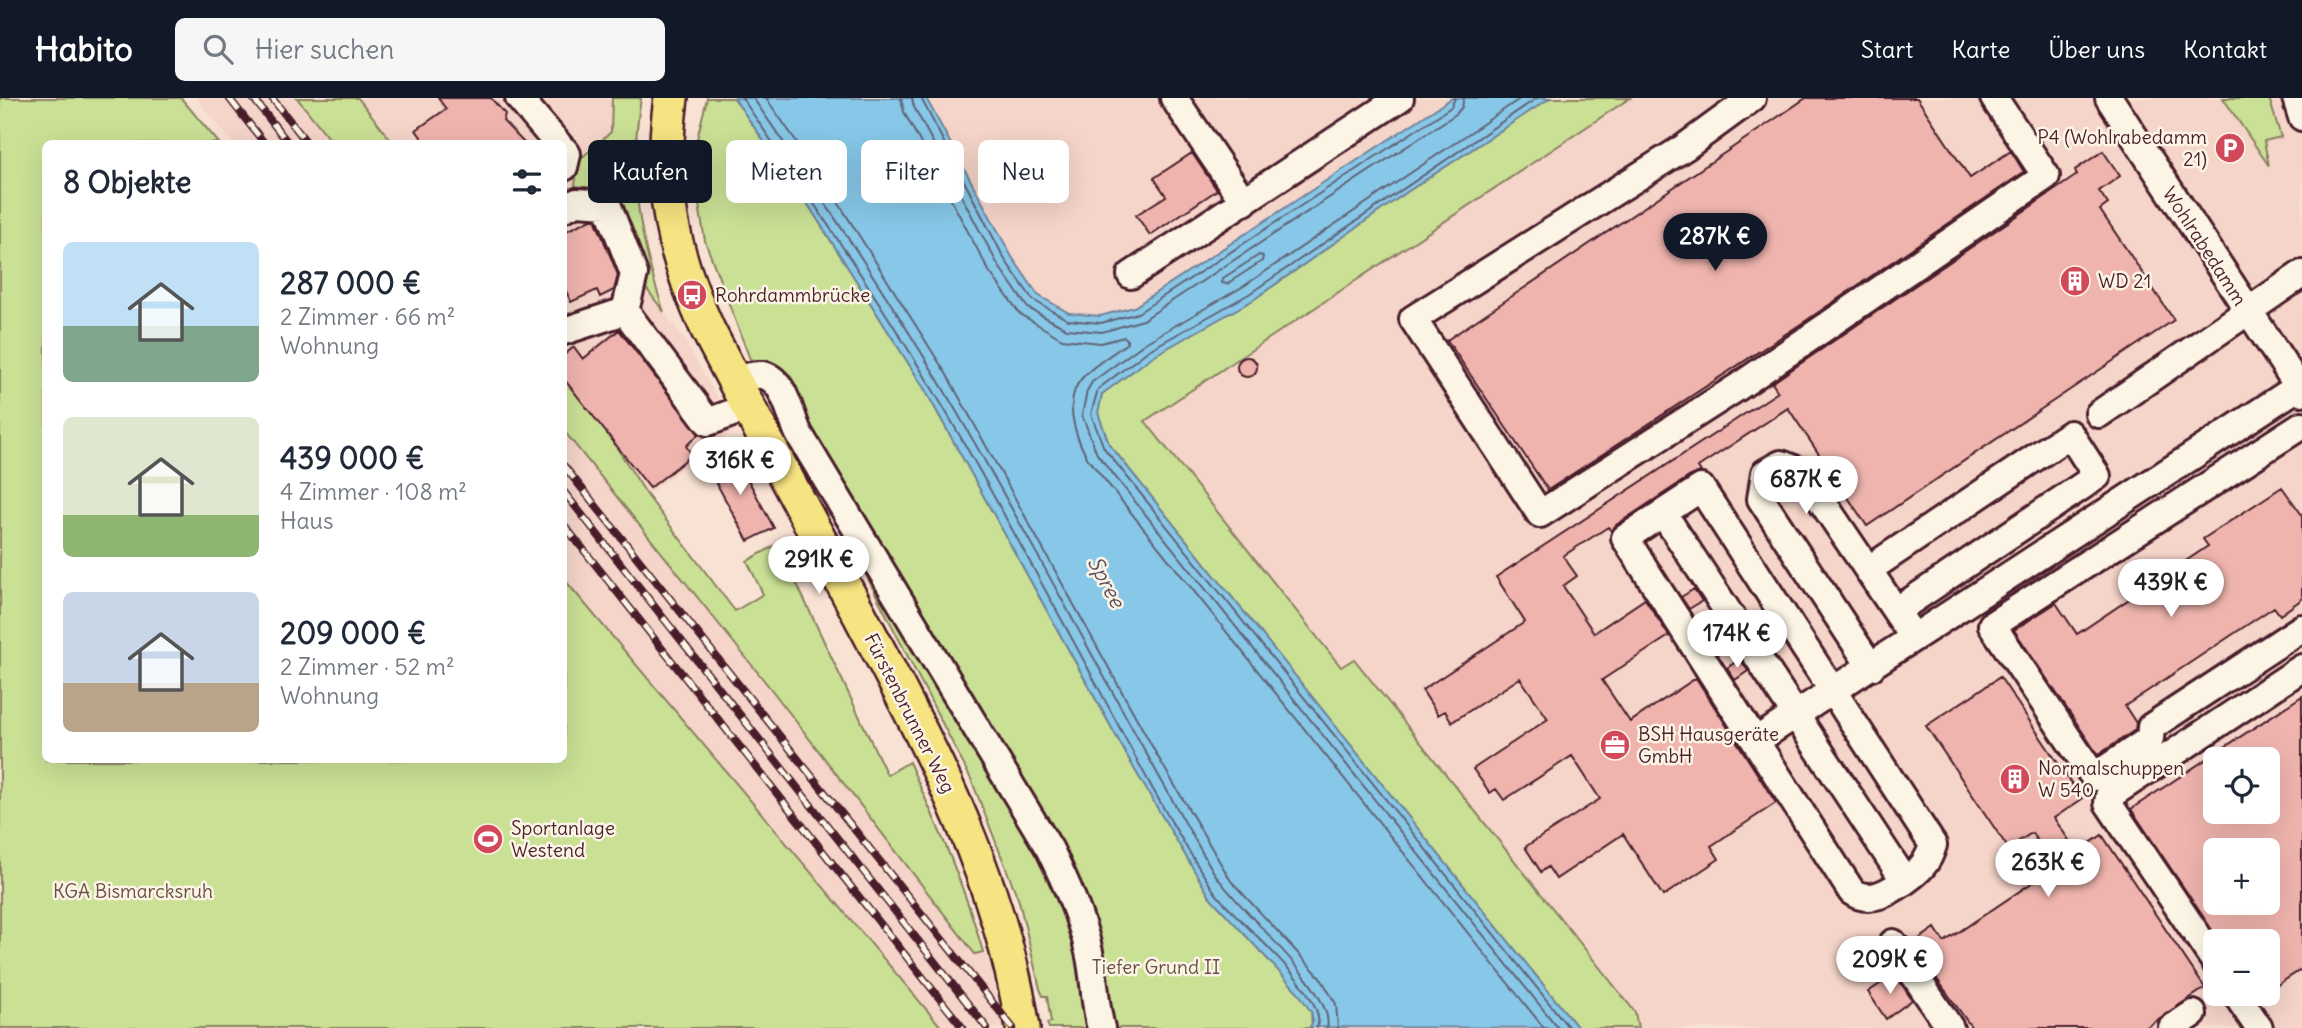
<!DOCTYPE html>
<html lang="de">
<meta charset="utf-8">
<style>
body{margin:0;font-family:Delius,sans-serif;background:#f6f6f7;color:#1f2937;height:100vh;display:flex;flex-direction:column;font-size:26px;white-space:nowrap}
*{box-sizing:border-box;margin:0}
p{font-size:23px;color:#747a83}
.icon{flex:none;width:38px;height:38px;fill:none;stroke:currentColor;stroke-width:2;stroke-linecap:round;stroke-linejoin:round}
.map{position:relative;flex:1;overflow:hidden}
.details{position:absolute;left:42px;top:42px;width:525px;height:623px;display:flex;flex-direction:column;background:#fff;border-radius:10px;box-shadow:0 7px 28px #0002}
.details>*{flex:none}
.guide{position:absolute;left:588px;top:42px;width:665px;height:63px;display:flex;gap:14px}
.fabs{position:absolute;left:2203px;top:649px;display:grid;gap:14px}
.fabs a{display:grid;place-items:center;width:77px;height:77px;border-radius:10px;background:#fff;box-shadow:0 7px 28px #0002;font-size:35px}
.price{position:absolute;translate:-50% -60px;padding:0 16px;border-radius:24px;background:#fff;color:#222;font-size:23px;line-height:46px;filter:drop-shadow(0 2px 4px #0008)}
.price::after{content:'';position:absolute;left:50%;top:42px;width:21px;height:16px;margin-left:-10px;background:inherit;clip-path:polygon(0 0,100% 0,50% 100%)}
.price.selected{background:#111827;color:#fff}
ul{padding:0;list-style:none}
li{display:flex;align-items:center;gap:21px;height:175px;padding:0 21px}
li span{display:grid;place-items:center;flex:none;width:196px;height:140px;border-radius:10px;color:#555}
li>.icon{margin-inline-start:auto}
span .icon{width:84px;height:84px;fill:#fffc;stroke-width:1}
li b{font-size:30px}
h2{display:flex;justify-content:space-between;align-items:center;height:84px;padding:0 21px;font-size:30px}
.tag{padding:0 24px;border-radius:10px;background:#fff;box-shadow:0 7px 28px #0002;font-size:24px;line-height:63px}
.tag.selected{background:#111827;color:#fff}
header{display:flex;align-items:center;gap:42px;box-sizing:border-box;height:98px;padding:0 35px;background:#111827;color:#fff}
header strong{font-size:33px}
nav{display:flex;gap:38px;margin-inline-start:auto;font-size:24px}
.search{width:490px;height:63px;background:#f6f6f7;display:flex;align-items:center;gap:18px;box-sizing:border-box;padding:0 24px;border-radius:10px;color:#747a83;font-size:26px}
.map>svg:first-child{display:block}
</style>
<header>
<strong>Habito</strong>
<div class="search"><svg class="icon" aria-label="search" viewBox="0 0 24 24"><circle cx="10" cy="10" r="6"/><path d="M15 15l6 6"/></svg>Hier suchen</div>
<nav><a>Start</a><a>Karte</a><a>Über uns</a><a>Kontakt</a></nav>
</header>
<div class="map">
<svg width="2302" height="930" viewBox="0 0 2302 930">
<rect width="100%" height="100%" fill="#f8e2d4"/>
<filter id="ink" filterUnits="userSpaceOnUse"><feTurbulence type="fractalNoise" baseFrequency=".0143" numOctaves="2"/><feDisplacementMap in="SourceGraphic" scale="14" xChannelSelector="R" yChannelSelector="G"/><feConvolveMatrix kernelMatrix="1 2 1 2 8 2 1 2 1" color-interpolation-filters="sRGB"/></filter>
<g filter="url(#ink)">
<!-- built -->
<path fill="#f5d4c9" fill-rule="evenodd" d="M196,0H612L611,34L637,178L684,241L735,331L646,397L793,589L983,854L1046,930H942L564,481V284L610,339L564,281V46L233,45Z
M926,0H2302V930H1578L1038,197L1012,159ZM2216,662H2268V714H2216ZM2216,752H2268V805H2216ZM2216,844H2268V896H2216Z"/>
<!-- green -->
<path fill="#c9e095" stroke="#8a8060" stroke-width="2" d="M0,0H181L219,45L46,46V662H564V481L942,930H0Z
M297,0H358L393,45H333Z
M612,0H641C628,77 639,141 664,214L637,178L624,135L616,94L575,88L578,63L611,34Z
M707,0H734L809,108L924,290L1135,672L1210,799L1298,894L1311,913L1312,930H1112L1093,840L773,270L750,261L705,143L697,95V41Z
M1550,0H1630L1145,323L1341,569L1354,561L1635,914L1638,930H1578L1109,346L1098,315L1102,296L1153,258L1253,202L1407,94Z
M2223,0H2269L2281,39L2264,43L2269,68Z
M564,281L610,339L647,397L735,513L763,496L747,463L778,446L887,677L909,664C937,726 965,788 983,854L975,856L771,591L564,333Z
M820,388L1063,791L1094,930H1049L1047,925L1051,924L1047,898H1043L1040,891L1019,803L971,681Z"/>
<!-- water -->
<path fill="#87c8e8" stroke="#6f849c" stroke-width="2" d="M734,0H926L1012,159L1038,197L1069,215L1100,218L1134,209L1452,0H1550L1407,94L1253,202L1153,258L1102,296L1098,315L1109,346L1578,930L1310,929L1313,923L1311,914L1298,894L1210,799L1135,672L924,290L809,108Z"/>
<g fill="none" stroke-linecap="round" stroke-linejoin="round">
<!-- shore -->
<path stroke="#626377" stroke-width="2" d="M742,0C807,94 871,189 930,287C972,356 1010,428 1049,499C1104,596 1152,699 1214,793C1233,821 1331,896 1317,930
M753,0C817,92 880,185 938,282C1034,443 1118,611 1213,773C1234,809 1337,893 1327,930
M766,0L831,93L947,277L1158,659L1231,783L1320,879L1336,906L1338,930
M901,0L904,14L989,173L1020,216L1062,241L1101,245L1124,239L1127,241V245C1113,256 1095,266 1083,279C1062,301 1075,339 1088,361L1544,930
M912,0L914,9L998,167L1028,210L1067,231L1102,234L1143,222L1456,16L1462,9L1464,0
M921,0L1005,162L1033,202L1068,222L1101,225L1138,215L1451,9L1455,0
M1521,0L1244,188L1145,245L1092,284L1087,293L1082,317L1097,356L1558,930
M1537,0L1249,196L1149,252L1098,291L1091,316L1104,350L1569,930
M1259,157L1263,158L1262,163L1227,186L1222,185L1223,180Z"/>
</g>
<!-- building -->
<path fill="#efb4ae" stroke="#4a1f2b" stroke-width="2" fill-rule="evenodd" d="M438,0H491L505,16L503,23L525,46H426L416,32L446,11Z
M1806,0H1917L1970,80L2011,53L2024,74L1807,222L1548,392L1447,242Z
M2103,53L2120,78L2099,93L2108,106L2100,112L2174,222L1867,428L1788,310L1698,369L1701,374L1692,377L1616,427L1611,433L1608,429L1563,458L1577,478L1563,488L1594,535L1645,501L1669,538L1602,582L1630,624L1696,580L1776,705L1711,748L1719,761L1663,798L1623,736L1556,781L1548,769L1541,774L1525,749L1600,701L1572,658L1504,702L1496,691L1490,695L1473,671L1548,621L1520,580L1452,624L1445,613L1438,617L1422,592L1525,524L1496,479L1778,294L1772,285L2077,77L2075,72Z
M1192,55L1217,92L1150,137L1136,117L1166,98L1154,80Z
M591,121H595L600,133L618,177L614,192L600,199L597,192L571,204L564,189V134Z
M619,232L699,336L686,348L692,357L650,390L564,281V257L574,249L583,261Z
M1237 269a10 10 0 1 1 20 0a10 10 0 1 1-20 0Z
M733,354L774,430L748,443L707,368Z
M2282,389L2302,417V501L2280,517L2274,509L2125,608L2136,625L2135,632L2098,657L2014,532L2056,505L2077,536L2208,448L2203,441Z
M1694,491L1702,503L1689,511L1681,499Z
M1740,561L1748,573L1735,582L1727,570Z
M2000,579L2082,701L2054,720L2077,754L2102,737L2205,890L2145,930H1972L1912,846L1935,830L1944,844L2054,770L2032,735L2008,750L1926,628Z
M2302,598V871L2268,893V844H2220L2131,711ZM2216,662H2268V714H2216ZM2216,752H2268V805H2216Z
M1895,876L1912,902L1886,921L1868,894Z"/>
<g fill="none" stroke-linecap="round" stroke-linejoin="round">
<!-- minor casing -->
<g stroke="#4a1f2b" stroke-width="32">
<path id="minor" d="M519,0L558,46
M1174,0L1244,104
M1752,0L1685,49L1413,221L1540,416L1738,289L2046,78L1994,0
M2109,0L2302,294
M2296,0L2302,19
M564,52L567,56L564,69
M564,110L577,104L607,106L634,176L625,213
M1131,177L1400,0
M625,213L708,324L748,309
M564,233L625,213
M734,283C742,280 753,276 762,277C785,280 790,319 799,336L1050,752C1066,785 1081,818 1089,854C1095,879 1094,905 1101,930
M2099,316L2302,176
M2302,327L1992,527L2094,679L2150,641L2151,629L2302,530
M1663,415L1905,783C1889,794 1870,806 1852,794L1625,440L1701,390L1933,747C1928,765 1919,773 1905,783
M1868,472L2070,336L2097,378L1896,513
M1871,569L1761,401L1765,375L1781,366L1802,374L1906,528
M1757,642L2298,289
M1893,845L1950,930
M2216,865L2108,705L2109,698L2302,570
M2236,896L2259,930
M2172,930L2193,916"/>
</g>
<!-- major casing -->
<g stroke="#4a1f2b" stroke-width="38">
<path id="major" d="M671,0C659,90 670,150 708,232C759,331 813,429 865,527C934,656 1001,784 1023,930"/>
</g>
<!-- minor -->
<use href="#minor" stroke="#fcf5e5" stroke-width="26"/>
<!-- major -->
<use href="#major" stroke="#f6e381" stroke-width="33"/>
<!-- rail casing -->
<g stroke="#4a1f2b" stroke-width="8">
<path id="rail" d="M229,0L265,46
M253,0L289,46
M272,0L308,46
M564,368L1013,930
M564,394L987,930
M564,427L963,930"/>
</g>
<!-- rail -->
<use href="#rail" stroke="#fcf5e5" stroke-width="5" stroke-dasharray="16" stroke-linecap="butt"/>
</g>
</g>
<!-- icons -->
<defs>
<g id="parking-disc" transform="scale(1.575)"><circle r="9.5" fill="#d1495b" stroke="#fcf5e5"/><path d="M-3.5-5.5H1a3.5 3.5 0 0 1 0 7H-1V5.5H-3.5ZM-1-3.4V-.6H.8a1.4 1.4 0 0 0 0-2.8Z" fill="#fff"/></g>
<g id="building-disc" transform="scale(1.575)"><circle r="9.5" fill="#d1495b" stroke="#fcf5e5"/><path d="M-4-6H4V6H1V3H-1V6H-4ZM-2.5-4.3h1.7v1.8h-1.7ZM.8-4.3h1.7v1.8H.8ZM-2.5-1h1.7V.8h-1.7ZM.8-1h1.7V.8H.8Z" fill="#fff"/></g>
<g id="bus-disc" transform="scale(1.575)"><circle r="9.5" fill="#d1495b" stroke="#fcf5e5"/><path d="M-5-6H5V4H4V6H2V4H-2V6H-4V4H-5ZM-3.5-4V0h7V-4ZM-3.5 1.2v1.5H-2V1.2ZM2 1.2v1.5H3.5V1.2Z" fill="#fff"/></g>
<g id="office-disc" transform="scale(1.575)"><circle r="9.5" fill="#d1495b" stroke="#fcf5e5"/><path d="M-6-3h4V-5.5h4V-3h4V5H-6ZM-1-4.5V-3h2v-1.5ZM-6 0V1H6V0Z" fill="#fff"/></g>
<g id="stadium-disc" transform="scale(1.575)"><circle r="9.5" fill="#d1495b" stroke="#fcf5e5"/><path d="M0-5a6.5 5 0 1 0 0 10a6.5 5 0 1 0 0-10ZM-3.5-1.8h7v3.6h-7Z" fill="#fff"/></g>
</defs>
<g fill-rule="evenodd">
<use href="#parking-disc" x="2230" y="50"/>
<use href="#building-disc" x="2075" y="183"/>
<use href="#bus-disc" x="692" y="197"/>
<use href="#office-disc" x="1615" y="647"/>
<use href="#building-disc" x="2015" y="681"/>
<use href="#stadium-disc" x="488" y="741"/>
</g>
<g text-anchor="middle" stroke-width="5" stroke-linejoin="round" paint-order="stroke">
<!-- poi labels -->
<g font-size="19" fill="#4a1f2b" stroke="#fcf5e5" text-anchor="start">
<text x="2207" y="46" text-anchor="end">P4 (Wohlrabedamm<tspan x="2207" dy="22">21)</tspan></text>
<text x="2098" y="190">WD 21</text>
<text x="715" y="204">Rohrdammbrücke</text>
<text x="1638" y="643">BSH Hausgeräte<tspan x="1638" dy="22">GmbH</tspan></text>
<text x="2038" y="677">Normalschuppen<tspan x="2038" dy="22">W 540</tspan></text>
<text x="511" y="737">Sportanlage<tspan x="511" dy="22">Westend</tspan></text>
</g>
<!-- street labels -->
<g font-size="19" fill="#4a1f2b" stroke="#fcf5e5">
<text transform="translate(2205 148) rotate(57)" y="7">Wohlrabedamm</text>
<text transform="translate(910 615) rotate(63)" y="7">Fürstenbrunner Weg</text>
</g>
<!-- park labels -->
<g font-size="19" fill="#6a4f46" stroke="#fcf5e5">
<text x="133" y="800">KGA Bismarcksruh</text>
<text x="1156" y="876">Tiefer Grund II</text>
</g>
<!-- water labels -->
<g font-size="21" font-style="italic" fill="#5c5264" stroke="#fcf5e5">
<text transform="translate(1106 484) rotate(62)" y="7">Spree</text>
</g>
</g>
</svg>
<div class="fabs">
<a><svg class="icon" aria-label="locate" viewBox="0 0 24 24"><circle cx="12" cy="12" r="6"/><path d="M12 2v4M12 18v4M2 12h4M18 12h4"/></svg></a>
<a>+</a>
<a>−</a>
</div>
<b class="price selected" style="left:1715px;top:175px">287K €</b>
<b class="price" style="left:740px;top:399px">316K €</b>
<b class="price" style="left:1806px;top:418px">687K €</b>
<b class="price" style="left:819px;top:498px">291K €</b>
<b class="price" style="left:2171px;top:521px">439K €</b>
<b class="price" style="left:1737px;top:572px">174K €</b>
<b class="price" style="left:2048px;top:801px">263K €</b>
<b class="price" style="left:1890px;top:898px">209K €</b>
<div class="guide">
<a class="tag selected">Kaufen</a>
<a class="tag">Mieten</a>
<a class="tag">Filter</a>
<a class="tag">Neu</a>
</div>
<section class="details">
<h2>8 Objekte<svg class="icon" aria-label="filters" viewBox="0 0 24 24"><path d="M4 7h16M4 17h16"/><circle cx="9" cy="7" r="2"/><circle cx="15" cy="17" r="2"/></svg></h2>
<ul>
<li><span style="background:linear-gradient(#bfe0f5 60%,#7fa58c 0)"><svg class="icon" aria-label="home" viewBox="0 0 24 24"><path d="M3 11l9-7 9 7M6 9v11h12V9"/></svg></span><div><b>287 000 €</b><p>2 Zimmer · 66 m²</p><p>Wohnung</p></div></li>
<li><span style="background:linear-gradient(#dfe7d0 70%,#8fb573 0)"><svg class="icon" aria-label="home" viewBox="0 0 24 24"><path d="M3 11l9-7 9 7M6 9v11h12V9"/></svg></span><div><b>439 000 €</b><p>4 Zimmer · 108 m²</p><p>Haus</p></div></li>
<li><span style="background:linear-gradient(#c9d6e8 65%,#b9a48a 0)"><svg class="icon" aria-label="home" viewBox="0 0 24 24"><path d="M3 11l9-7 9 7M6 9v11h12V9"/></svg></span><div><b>209 000 €</b><p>2 Zimmer · 52 m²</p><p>Wohnung</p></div></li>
</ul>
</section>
</div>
